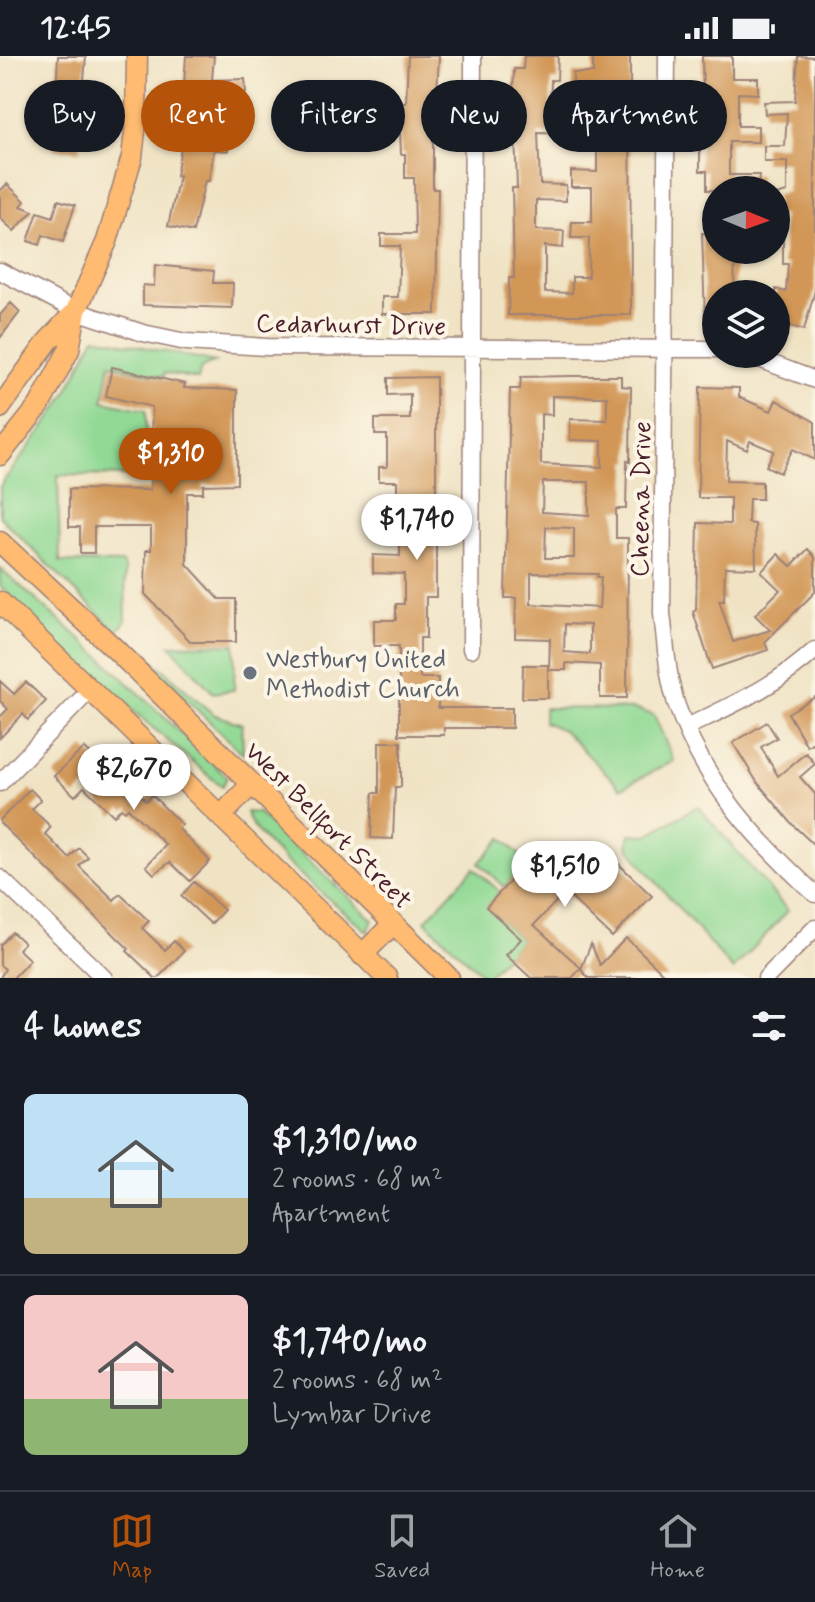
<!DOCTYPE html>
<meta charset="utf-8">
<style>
body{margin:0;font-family:Mynerve,sans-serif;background:#242831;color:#f1f3f6;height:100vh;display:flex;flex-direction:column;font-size:30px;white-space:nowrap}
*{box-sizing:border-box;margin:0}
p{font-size:26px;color:#9ea1a6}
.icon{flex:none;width:44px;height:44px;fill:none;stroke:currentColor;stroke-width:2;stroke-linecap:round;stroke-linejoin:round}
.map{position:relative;height:922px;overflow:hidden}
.details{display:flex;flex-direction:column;background:#171b24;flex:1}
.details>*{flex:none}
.guide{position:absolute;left:24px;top:24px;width:768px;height:72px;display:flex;gap:16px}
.needle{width:52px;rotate:91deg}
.tools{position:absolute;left:702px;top:120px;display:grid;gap:16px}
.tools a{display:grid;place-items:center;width:88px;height:88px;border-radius:50%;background:#171b24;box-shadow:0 2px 6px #0004;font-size:40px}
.price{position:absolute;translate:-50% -68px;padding:0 18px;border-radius:28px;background:#fff;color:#222;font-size:26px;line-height:52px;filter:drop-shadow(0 2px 4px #0008)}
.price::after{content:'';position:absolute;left:50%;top:48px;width:24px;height:18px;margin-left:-12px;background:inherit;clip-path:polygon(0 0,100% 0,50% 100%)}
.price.selected{background:#b45309;color:#fff}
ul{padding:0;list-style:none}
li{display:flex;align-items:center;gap:24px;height:200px;padding:0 24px}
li+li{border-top:2px solid #363941}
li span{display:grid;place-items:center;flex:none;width:224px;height:160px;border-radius:12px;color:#555}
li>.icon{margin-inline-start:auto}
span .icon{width:96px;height:96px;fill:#fffc;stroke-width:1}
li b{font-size:34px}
h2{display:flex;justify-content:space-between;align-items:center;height:96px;padding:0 24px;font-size:34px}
.tag{padding:0 28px;border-radius:36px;background:#171b24;box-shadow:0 2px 6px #0004;font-size:28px;line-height:72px}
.tag.selected{background:#b45309;color:#fff}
.status{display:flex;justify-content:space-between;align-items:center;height:56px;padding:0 40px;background:#171b24;direction:ltr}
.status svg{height:22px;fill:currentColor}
.menu{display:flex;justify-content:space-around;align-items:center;height:112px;border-top:2px solid #363941;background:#171b24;font-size:22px;color:#9ea1a6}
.menu a{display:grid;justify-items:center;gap:4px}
.menu .selected{color:#b45309}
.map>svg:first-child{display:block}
</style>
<div class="status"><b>12:45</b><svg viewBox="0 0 49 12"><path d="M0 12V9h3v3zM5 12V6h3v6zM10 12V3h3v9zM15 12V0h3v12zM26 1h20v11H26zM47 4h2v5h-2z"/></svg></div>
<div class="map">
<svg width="815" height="922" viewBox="0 0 815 922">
<rect width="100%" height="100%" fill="#fcf5e5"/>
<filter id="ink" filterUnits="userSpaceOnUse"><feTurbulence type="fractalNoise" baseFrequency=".0125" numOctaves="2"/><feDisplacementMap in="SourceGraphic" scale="16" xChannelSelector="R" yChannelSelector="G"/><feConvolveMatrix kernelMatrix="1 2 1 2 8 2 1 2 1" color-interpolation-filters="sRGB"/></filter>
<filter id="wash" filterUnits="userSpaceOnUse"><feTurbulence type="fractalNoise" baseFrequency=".006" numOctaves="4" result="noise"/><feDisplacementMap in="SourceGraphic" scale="32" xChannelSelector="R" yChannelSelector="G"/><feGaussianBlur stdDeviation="1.8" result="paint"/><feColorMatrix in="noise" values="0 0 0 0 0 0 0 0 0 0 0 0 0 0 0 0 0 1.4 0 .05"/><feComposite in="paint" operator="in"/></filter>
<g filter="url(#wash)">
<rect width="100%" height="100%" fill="#f0e3c4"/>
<!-- green -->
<path fill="#91d994" stroke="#6e7c60" stroke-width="2" d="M95,281L216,306L201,312L198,323L165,317L163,321L110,308L103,345L146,354L147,420L58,419L60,506L122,507L125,514L126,564L117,576L0,461V430L51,362L67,336Z
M0,512L103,603L227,721L222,731L83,612L0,530Z
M235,588L234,634L213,637L170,589Z
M137,590L213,658L242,668L243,698L133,592Z
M544,652L634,653L654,659L674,705L621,732L563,674L544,666Z
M698,750L788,855L733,914L643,811L628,790L630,778L648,779Z
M246,756L258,757L373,864L368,876C343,854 252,784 246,756Z
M502,782L528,807L504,831L479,807Z
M474,812L500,836L487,851L521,883L486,922L425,865Z"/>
<g id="blocks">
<!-- building -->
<path fill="#d29756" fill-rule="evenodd" d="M58,0H86L84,24H89L87,53H83L80,95L54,93L56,70L30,68L31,53L55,55Z
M186,0H214L212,24L245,23L246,37L217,38L215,80L229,81L228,95L214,94L209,125H205L193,176L168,170L179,120H176L185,68H181Z
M408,0H439L435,75H433V133H438L436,258H382V241H398L400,190H381V178H415L414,122H405V98H401L400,75H391L392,47H406Z
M524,0H558L557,24H551L550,61L566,62V67L596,68L597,34L573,33V17H593V0H630L631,259H508L509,222H514L512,132H517L515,76H507L508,38H513L514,13H523ZM538,77L573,78V84H597V116L571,115V131H592V166H572L571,182H589L588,221H572V237L545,236V190L563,192L564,175L536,174V144L566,145V129L540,128Z
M702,0H732V22H758V38L738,37V70H758V86H729V119H759L758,134H707V115H700V79H704Z
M798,0L815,1V234L804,274L776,266V233L786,236L788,208H783V158L776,160V139L787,136V106H764V90H785L787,57L765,58L764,46L795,45Z
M7,128L25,145L21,150L33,155L14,175L0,162V135Z
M58,144L75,149L63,186L43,179L40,189L28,185L38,156L53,161Z
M702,177L716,178V194H735L734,238H716V262H705Z
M155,209L214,215L213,227H233L232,252L143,249V229L154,230Z
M11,247L20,256L0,282V259Z
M112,311L185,328L184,332L237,334V428L203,429V437H187V508L219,543H236V586H191L145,538L146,494H151V471H94V497H80V471H69V433L150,434L152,351L106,340Z
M570,320H621V330L631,331L630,406L627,405L626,453H616V482H628L627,642H600V609L566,607V614H549L550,583L515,582L516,542H505L510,333H520L521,321ZM552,340L607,341V364L570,363V384L602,385V411L541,408V358L552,359ZM543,426H589V459L542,456ZM546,471L574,472V502H545ZM531,517L598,518L597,521H601L599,552L531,548ZM565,568L590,569V598L564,596Z
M436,321V541H426V582H420V622H438V652H512V672H444V679H399V590H374V564H396V548H404V518L373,517V499L400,500V468L375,474L371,456L397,449V425H379V411H387V379H375V363H410V338L388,339V322Z
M700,331L739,332V341L771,355L776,344L815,366V404L793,393L780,417L766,410L774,395L750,385L747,394L727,385L726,425L762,426V443H749L748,467L755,468L756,512L725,511L724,544H719L733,586L770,574L755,559L780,534L761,516L778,498L791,510L808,493L815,501V536L765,586L768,594L712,613L693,556L696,554L698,467L730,468V442H698Z
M523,609H548V642H522Z
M0,625L14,638L26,626L46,645L28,664L23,658L0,682V661L8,653L0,645Z
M815,641V685L807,690L788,657Z
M767,666L777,682L761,691L778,720L806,697L815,708L800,721L815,738V790L793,769L757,726L733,687Z
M379,686H401V731H395L393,783L371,782L373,737H379Z
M84,692L115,721L119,717L146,745L152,739L182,769L178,772L210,805L190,825L170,806L154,818L146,810L166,789L128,752L125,755L121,752L114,760L84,731L75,740L54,720Z
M30,733L41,744L32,753L51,771L45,778L69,802L79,792L88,801L79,810L114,844L120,838L149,865L142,872L165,894L174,885L184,895L158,922H155L127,895L129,893L0,767V764Z
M599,789L652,840L612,881L565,836L534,869L581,912L572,922H531L506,899L521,883L486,851L531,803L558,829Z
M194,826L224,854L211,868L181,840Z
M12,876L24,887L18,893L30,904L13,922H0L5,913L0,909V889Z
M626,882L636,891L668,922H588L581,913L591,888L600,909Z"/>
</g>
</g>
<g filter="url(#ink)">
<use href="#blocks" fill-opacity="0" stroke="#9d8178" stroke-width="2"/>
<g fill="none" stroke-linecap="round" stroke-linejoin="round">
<!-- minor casing -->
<g stroke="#9d8178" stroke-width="19">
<path id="minor" d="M667,0L662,558C666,589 667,621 677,650C704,727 756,784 815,838
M0,215L76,255L143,277L186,286L267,291L716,293
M746,298L815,324
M471,593L473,0
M687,671C732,649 778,629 815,594
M0,727L89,635
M0,822L104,922
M766,922L815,872"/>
</g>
<!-- major casing -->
<g stroke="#9d8178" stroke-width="23">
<path id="major" d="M0,352L49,284L76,255
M0,399L39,350L69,294L76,255L107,185L132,101L136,67L137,0
M0,486L115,593L449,922
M0,546L387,922
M221,760L251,729
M362,899L392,869"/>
</g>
<!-- minor -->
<use href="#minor" stroke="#fff" stroke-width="16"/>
<!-- major -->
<use href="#major" stroke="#febb71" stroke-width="20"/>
</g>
</g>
<!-- markers -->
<circle fill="#6b7280" stroke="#fcf5e5" stroke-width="3" cx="250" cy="617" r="8"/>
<g text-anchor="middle" stroke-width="8" stroke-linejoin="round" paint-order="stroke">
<!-- street labels -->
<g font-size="26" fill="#4a1f2b" stroke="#fcf5e5">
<text transform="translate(351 268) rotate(1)" y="9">Cedarhurst Drive</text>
<text transform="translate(640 443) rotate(-89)" y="9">Cheena Drive</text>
<text transform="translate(329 769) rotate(45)" y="9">West Bellfort Street</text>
</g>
<!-- worship labels -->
<g font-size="26" fill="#5b616d" stroke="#fcf5e5" text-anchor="start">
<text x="266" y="611">Westbury United<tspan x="266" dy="30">Methodist Church</tspan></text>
</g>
</g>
</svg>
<div class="tools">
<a><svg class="needle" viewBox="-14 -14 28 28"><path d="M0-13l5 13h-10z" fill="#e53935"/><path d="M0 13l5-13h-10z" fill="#9ea1a6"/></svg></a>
<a><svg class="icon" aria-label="layers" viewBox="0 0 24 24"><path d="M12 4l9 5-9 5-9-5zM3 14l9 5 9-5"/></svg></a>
</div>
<b class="price selected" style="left:171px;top:440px">$1,310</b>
<b class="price" style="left:417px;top:506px">$1,740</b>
<b class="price" style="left:134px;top:756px">$2,670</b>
<b class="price" style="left:565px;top:853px">$1,510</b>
<div class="guide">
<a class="tag">Buy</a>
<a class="tag selected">Rent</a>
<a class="tag">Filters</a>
<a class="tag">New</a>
<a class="tag">Apartment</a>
</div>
</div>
<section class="details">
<h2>4 homes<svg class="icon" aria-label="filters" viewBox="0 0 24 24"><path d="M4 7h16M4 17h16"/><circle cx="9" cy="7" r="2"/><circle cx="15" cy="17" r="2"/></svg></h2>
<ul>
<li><span style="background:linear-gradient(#bfe0f5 65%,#c2b280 0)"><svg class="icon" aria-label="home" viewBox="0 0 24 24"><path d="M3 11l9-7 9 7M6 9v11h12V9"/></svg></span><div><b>$1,310/mo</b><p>2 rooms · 68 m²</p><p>Apartment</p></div></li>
<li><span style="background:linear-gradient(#f6c9c9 65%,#8fb573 0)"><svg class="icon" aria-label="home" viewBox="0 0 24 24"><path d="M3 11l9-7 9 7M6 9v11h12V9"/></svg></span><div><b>$1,740/mo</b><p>2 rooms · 68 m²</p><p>Lymbar Drive</p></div></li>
</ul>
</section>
<nav class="menu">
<a class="selected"><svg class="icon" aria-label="map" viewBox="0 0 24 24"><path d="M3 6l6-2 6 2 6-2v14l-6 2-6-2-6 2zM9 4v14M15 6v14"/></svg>Map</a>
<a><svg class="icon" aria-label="saved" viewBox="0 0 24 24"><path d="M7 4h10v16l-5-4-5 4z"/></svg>Saved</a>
<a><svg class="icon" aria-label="home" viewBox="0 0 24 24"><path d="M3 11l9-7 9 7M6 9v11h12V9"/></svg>Home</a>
</nav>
